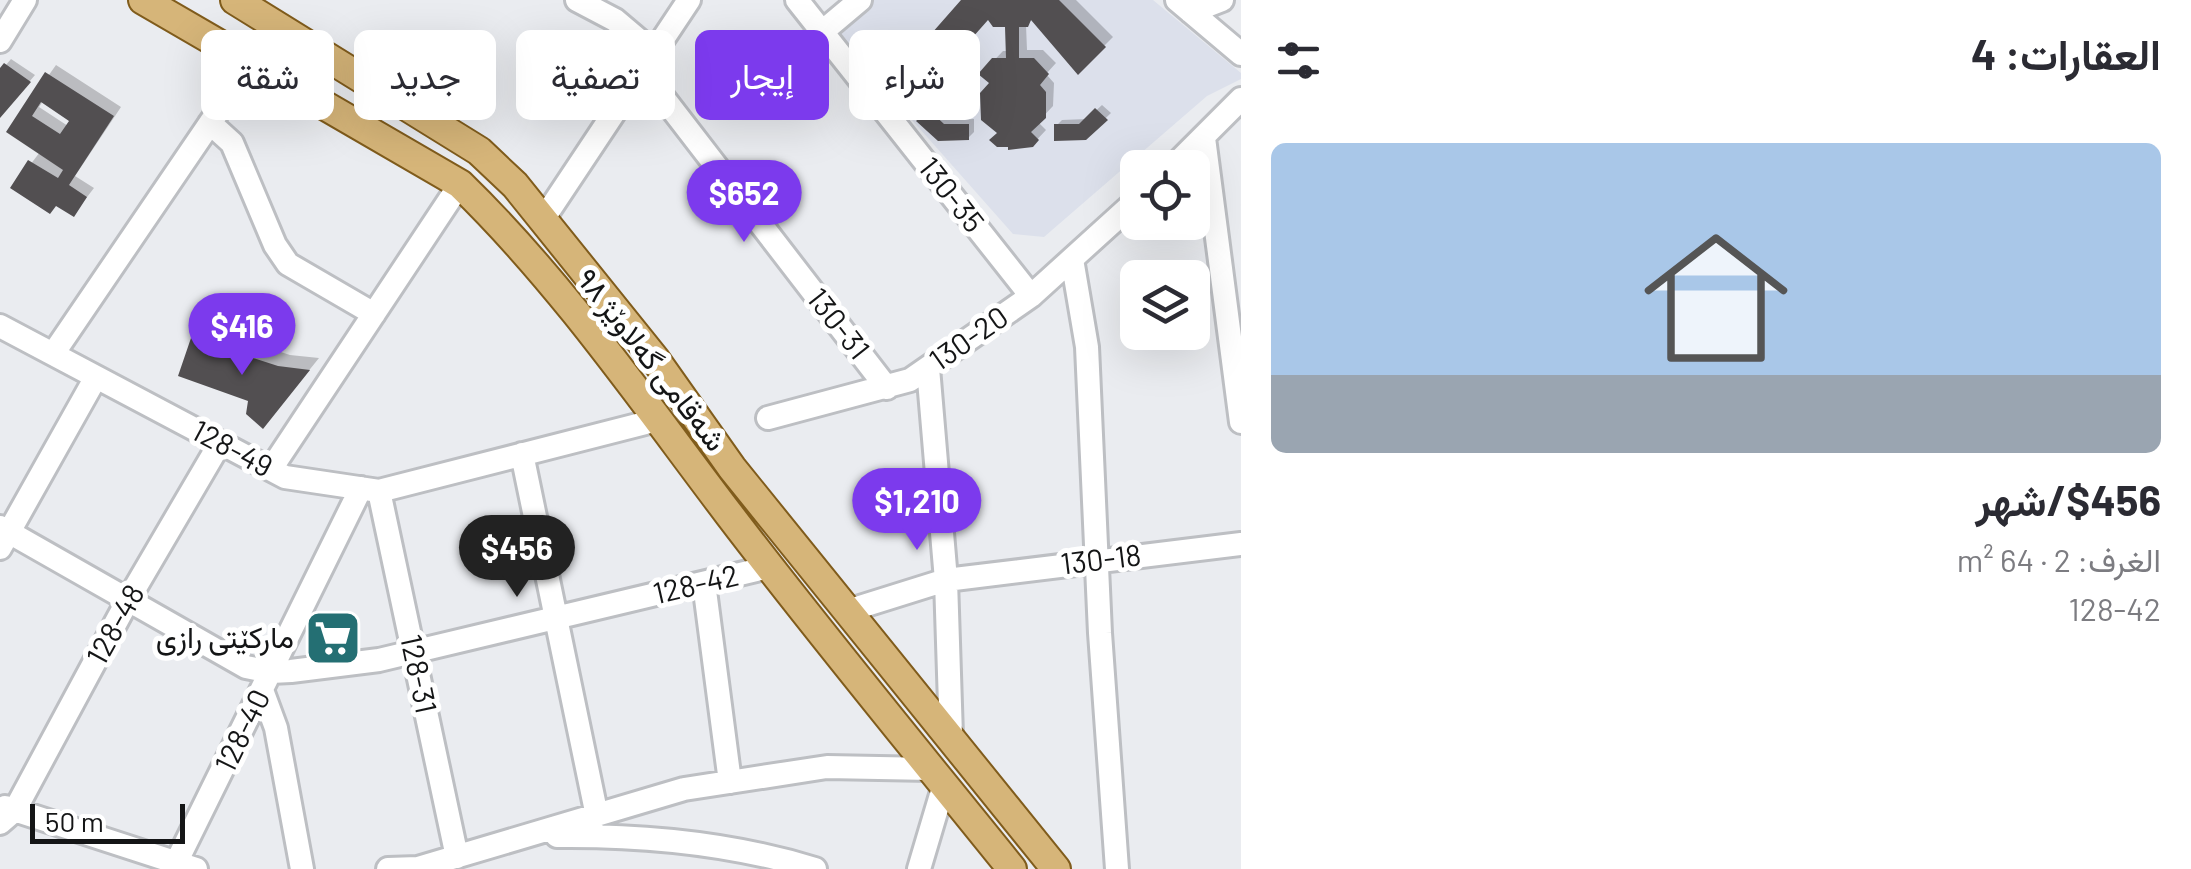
<!DOCTYPE html>
<html lang="ar">
<meta charset="utf-8">
<style>
body{margin:0;font-family:Barlow,Vazirmatn,sans-serif;background:#f2f2f3;color:#2b2b33;direction:rtl;height:100vh;display:flex;flex-direction:column;font-size:38px;white-space:nowrap}
*{box-sizing:border-box;margin:0}
p{font-size:32px;color:#7c7c81}
.icon{flex:none;width:55px;height:55px;fill:none;stroke:currentColor;stroke-width:2;stroke-linecap:round;stroke-linejoin:round}
.map{position:relative;flex:1;overflow:hidden;direction:ltr}
.sheet{display:flex;flex-direction:column;background:#fff;width:950px}
.sheet>*{flex:none}
.top-card{position:absolute;left:30px;top:30px;width:950px;height:90px;direction:rtl;display:flex;gap:20px}
.tools{position:absolute;left:1120px;top:150px;display:grid;gap:20px}
.tools a{display:grid;place-items:center;width:90px;height:90px;border-radius:15px;background:#fff;box-shadow:0 10px 40px #0002;font-size:50px}
.scale{position:absolute;left:30px;bottom:25px;width:155px;box-sizing:border-box;padding-left:10px;border:5px solid #141516;border-top:0;font-size:28px;line-height:35px;white-space:nowrap;color:#141516;-webkit-text-stroke:8px #fff;paint-order:stroke}
.price{position:absolute;translate:-50% -85px;padding:0 22px;border-radius:35px;background:#7c3aed;color:#fff;font-size:32px;line-height:65px;filter:drop-shadow(0 2px 5px #0008)}
.price::after{content:'';position:absolute;left:50%;top:60px;width:30px;height:22px;margin-left:-15px;background:inherit;clip-path:polygon(0 0,100% 0,50% 100%)}
.price.selected{background:#222;color:#fff}
ul{padding:0;list-style:none}
li{display:grid;align-content:center;gap:20px;height:530px;padding:0 30px}
li span{display:grid;place-items:center;height:310px;border-radius:15px;color:#555}
li>.icon{margin-inline-start:auto}
span .icon{width:180px;height:180px;fill:#fffc;stroke-width:1}
li b{font-size:42px}
h2{display:flex;justify-content:space-between;align-items:center;height:120px;padding:0 30px;font-size:42px}
.tag{padding:0 35px;border-radius:15px;background:#fff;box-shadow:0 10px 40px #0002;font-size:35px;line-height:90px}
.tag.selected{background:#7c3aed;color:#fff}
main{display:flex;flex:1;min-height:0}
.map>svg:first-child{display:block}
</style>
<main>
<section class="sheet">
<h2>العقارات: 4<svg class="icon" aria-label="filters" viewBox="0 0 24 24"><path d="M4 7h16M4 17h16"/><circle cx="9" cy="7" r="2"/><circle cx="15" cy="17" r="2"/></svg></h2>
<ul>
<li><span style="background:linear-gradient(#a9c7e8 75%,#9aa5b1 0)"><svg class="icon" aria-label="home" viewBox="0 0 24 24"><path d="M3 11l9-7 9 7M6 9v11h12V9"/></svg></span><div><b>$456/شهر</b><p>الغرف: 2 · 64 m²</p><p>128-42</p></div></li>
</ul>
</section>
<div class="map">
<svg width="1241" height="869" viewBox="0 0 1241 869">
<rect width="100%" height="100%" fill="#eaecf0"/>
<!-- built -->
<path fill="#dce0eb" d="M874,0H1153L1241,73V79L1207,96L1044,237L1013,234L835,33Z"/>
<!-- shadow -->
<path fill="#0003" fill-rule="evenodd" d="M965,0H1076L1113,37L1078,72L1033,19L1026,25L1027,50H1043L1056,63L1046,74L1054,83L1053,106L1038,122L1046,130L1032,145L1000,132L992,83L982,73L1003,51H1009L1008,25Z
M11,59L35,75L0,116V72Z
M56,65L121,107L75,176L94,188L74,214L57,204L13,187L40,152L9,131ZM43,101L73,120L68,126L39,107Z
M1102,105L1111,113L1085,138L1057,125L1062,120L1087,119Z
M935,106L950,120L974,119V132L968,138L919,121Z
M205,327L290,355L319,358L274,414L251,399L193,339Z"/>
<!-- building -->
<path fill="#524f51" fill-rule="evenodd" d="M961,0H1059L1106,47L1078,75L1031,20L1028,27H1019V58H1034L1049,74L1040,85L1046,92V118L1031,132L1039,140L1033,147L1008,150V147H997L989,140L997,133L981,120L980,93L989,83L978,74L992,58H1006L1005,27H993L988,20L941,73L917,50Z
M4,63L31,82L0,118V68Z
M45,72L114,116L69,185L87,197L74,217L56,206L50,214L10,188L28,160L58,178L63,170L6,132ZM41,102L69,121L60,134L32,116Z
M1095,108L1108,120L1086,140L1054,141V124H1079Z
M928,109L944,124H969V140L938,141L916,121Z
M191,338L278,366L310,370L263,429L246,414L248,401L178,376Z"/>
<g fill="none" stroke-linecap="round" stroke-linejoin="round">
<!-- minor casing -->
<g stroke="#bdbfc3" stroke-width="28">
<path id="minor" d="M577,0L615,20L654,53
M797,0L1031,296
M1177,0L1241,54
M1191,12L1222,0
M822,32L860,0
M0,41L25,0
M642,70L887,388
M210,123L232,143L275,245L288,264L374,314
M1204,138L1241,422
M1172,168L1241,99
M544,218L689,0
M1072,259L1087,347L1100,633L1117,869
M0,326L285,477L379,491L657,420
M53,354L251,63
M928,368L946,580L951,736
M768,418L910,380L1031,296L1138,199
M522,454L597,816
M271,469L460,184
M379,491L457,857
M0,527L246,667L271,672L291,671L379,660L769,567
M0,548L96,377
M704,583L730,782
M847,611L946,580L1241,544
M262,690L276,728L302,869
M5,807L196,869
M0,823L15,810L128,600L220,443
M557,836C645,835 731,843 815,869
M173,869L361,488
M388,869L418,868L684,789L827,767L931,769
M919,869L944,785"/>
</g>
<!-- major casing -->
<g stroke="#805c1c" stroke-width="32">
<path id="major" d="M143,0L460,184C561,282 643,401 728,513C820,634 917,751 1012,869
M235,0L479,151L515,185L655,359L732,468L1056,869"/>
</g>
<!-- minor -->
<use href="#minor" stroke="#fff" stroke-width="22"/>
<!-- major -->
<use href="#major" stroke="#d6b579" stroke-width="28"/>
</g>
<!-- icons -->
<defs>
<g id="supermarket-square" transform="scale(2.875)"><rect x="-9" y="-9" width="18" height="18" rx="4" fill="#246f73" stroke="#fff"/><path d="M-6-5.5h2.5l.6 2H6L4.5 2H-2.5L-4.4-4H-6ZM-1.5 3.2a1.3 1.3 0 1 0 .1 0ZM3 3.2a1.3 1.3 0 1 0 .1 0Z" fill="#fff"/></g>
</defs>
<g fill-rule="evenodd">
<use href="#supermarket-square" x="333" y="638"/>
</g>
<g text-anchor="middle" stroke-width="10" stroke-linejoin="round" paint-order="stroke">
<!-- street labels -->
<g font-size="30" fill="#141516" stroke="#fff">
<text transform="translate(951 195) rotate(52)" y="10">130-35</text>
<text transform="translate(838 324) rotate(52)" y="10">130-31</text>
<text transform="translate(969 339) rotate(-35)" y="10">130-20</text>
<text transform="translate(651 360) rotate(52)" y="10">شەقامی گەلاوێژ ٩٨</text>
<text transform="translate(232 449) rotate(28)" y="10">128-49</text>
<text transform="translate(1101 560) rotate(-7)" y="10">130-18</text>
<text transform="translate(696 585) rotate(-13)" y="10">128-42</text>
<text transform="translate(116 625) rotate(-61)" y="10">128-48</text>
<text transform="translate(418 674) rotate(78)" y="10">128-31</text>
<text transform="translate(243 731) rotate(-64)" y="10">128-40</text>
</g>
<!-- poi labels -->
<g font-size="30" fill="#141516" stroke="#fff" text-anchor="end">
<text x="294" y="648">مارکێتی رازی</text>
</g>
</g>
</svg>
<div class="tools">
<a><svg class="icon" aria-label="locate" viewBox="0 0 24 24"><circle cx="12" cy="12" r="6"/><path d="M12 2v4M12 18v4M2 12h4M18 12h4"/></svg></a>
<a><svg class="icon" aria-label="layers" viewBox="0 0 24 24"><path d="M12 4l9 5-9 5-9-5zM3 14l9 5 9-5"/></svg></a>
</div>
<div class="scale">50 m</div>
<b class="price" style="left:744px;top:245px">$652</b>
<b class="price" style="left:242px;top:378px">$416</b>
<b class="price" style="left:917px;top:553px">$1,210</b>
<b class="price selected" style="left:517px;top:600px">$456</b>
<div class="top-card">
<a class="tag">شراء</a>
<a class="tag selected">إيجار</a>
<a class="tag">تصفية</a>
<a class="tag">جديد</a>
<a class="tag">شقة</a>
</div>
</div>
</main>
